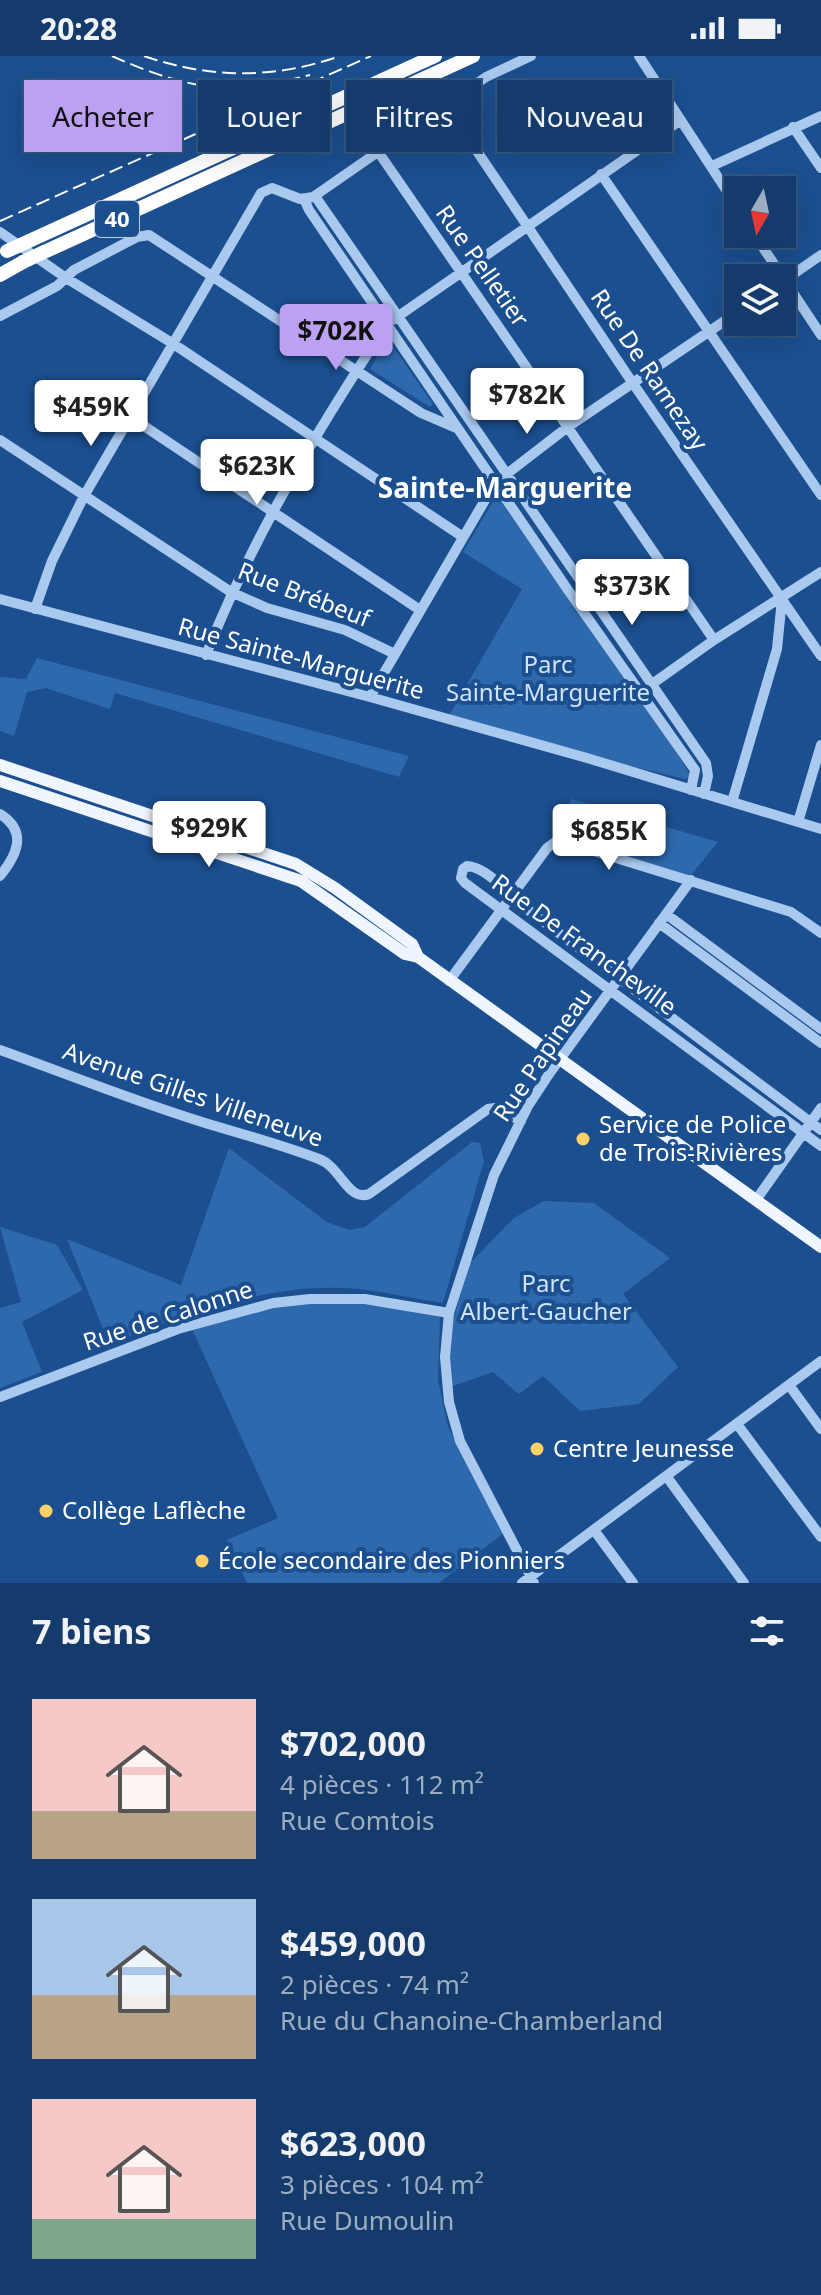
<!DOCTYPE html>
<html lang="fr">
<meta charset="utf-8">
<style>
body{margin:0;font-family:"Noto Sans",sans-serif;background:#214673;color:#f1f3f6;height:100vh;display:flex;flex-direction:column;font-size:30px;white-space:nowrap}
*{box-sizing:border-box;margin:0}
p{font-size:26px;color:#9dadc1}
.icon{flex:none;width:44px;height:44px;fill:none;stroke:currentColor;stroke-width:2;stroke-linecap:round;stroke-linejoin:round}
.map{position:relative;height:1527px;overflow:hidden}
.drawer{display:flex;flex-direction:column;background:#143b6b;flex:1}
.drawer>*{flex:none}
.hud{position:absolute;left:24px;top:24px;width:774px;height:72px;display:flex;gap:16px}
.needle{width:52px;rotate:189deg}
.buttons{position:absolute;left:724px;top:120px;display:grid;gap:16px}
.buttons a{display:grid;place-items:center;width:72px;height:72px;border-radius:0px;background:#143b6b;box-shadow:0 8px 32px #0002,0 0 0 2px #33557e;font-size:40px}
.price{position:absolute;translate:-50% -68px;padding:0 18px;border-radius:8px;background:#fff;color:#222;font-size:26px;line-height:52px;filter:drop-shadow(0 2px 4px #0008)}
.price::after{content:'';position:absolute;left:50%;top:48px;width:24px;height:18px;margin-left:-12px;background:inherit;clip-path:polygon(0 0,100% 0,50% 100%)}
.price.selected{background:#bca0f2;color:#111}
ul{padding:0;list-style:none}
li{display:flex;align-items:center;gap:24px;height:200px;padding:0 32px}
li span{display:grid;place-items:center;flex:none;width:224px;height:160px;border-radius:0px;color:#555}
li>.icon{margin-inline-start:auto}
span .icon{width:96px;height:96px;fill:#fffc;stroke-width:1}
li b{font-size:34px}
h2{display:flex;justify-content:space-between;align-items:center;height:96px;padding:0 32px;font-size:34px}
.pill{padding:0 28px;border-radius:0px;background:#143b6b;box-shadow:0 8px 32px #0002,0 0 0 2px #33557e;font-size:28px;line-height:72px}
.pill.selected{background:#bca0f2;color:#111}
.status{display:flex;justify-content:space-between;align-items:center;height:56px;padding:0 40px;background:#143b6b;direction:ltr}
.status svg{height:22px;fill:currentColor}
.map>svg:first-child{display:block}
</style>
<div class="status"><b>20:28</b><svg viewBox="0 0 49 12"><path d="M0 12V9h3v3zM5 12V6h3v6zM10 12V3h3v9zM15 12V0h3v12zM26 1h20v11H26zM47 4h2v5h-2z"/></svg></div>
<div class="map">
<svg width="821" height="1527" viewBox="0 0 821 1527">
<rect width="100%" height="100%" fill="#1b4f8f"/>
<!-- green -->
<path fill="#2e69ad" d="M387,282L433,348L430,351L370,313Z
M500,434L639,637L691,720L685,723L508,681L447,663L522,533L463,496Z
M37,602L409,700L399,721L115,637L110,653L46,632L27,636L14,680L0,675V621L26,623Z
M571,743L718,786L687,824L558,783Z
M472,1086L480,1087L484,1105L443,1247C415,1243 386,1236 358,1233C273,1225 187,1258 109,1288L67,1183L181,1229L229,1092L327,1166L349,1174L365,1171Z
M544,1145L594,1147L670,1202L623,1238L678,1311L639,1348L580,1355L543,1320L519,1338L493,1316L450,1331L448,1282L470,1207L514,1162Z
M0,1171L57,1189L83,1234L22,1266L42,1316L0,1332V1252L21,1246Z
M362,1245L440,1261L438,1324L448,1371L505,1476L439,1527H247L227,1484L278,1462L191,1271L241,1251Z"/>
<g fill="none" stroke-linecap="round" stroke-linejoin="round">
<!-- minor -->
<path stroke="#a9c9ee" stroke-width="10" d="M639,0L738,152
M446,49L632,326L821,600
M793,71L821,112
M379,97L714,584
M712,110L821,60
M601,118L821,439
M315,140L706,707L708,720L704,738
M304,143L309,154L568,534L695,714L691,734
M0,176L66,222L172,287L463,481
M754,178L821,279
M782,226L821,199
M0,260L57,230L74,214L137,181L149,179L421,357L456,372
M129,360L420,554
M0,384L231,536L267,552L345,574L395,598
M0,543L370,641L587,702L821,773
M35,553L52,505L84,440L261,137L272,132L300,143L313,141L486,21L531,0
M206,599C252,482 318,373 387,268L681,64
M645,633L714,584L821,516
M370,641L495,427L569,370L738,256
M732,746L777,593L782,543
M0,758C29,776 16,800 0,820
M798,766L821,689
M666,858L821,973
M659,867L821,987
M449,925L547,792L558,784L791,856L821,877
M0,994C67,1018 134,1045 202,1066C241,1078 280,1088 319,1103C341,1111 348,1146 369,1138L488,1053L495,1052L521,1065
M821,1074L511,841C501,829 483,811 467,810L463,813L461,822L465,827L821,1090
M756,1144L821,1052
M789,1329L821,1373
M0,1341L178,1273L273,1247L310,1243H365L449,1257
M737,1368L821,1481
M667,1421L744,1527
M594,1474L633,1527
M522,1527L821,1305
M534,1527L460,1385L449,1346L445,1301L449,1257L494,1119L528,1050L549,1018L691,824"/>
<!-- major -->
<path stroke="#f0f6ff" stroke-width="12" d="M0,709L296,808L335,832L412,888L418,901
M0,725L301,825L405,898L418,901L821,1191"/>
<!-- highway -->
<path stroke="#fff" stroke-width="14" d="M29,185L435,0
M44,196L473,0
M0,219L23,206"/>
<!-- rail -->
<path stroke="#fff" stroke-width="2" stroke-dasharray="14 6" stroke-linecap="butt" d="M112,0C152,18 197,34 241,32C264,32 287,24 310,19
M144,0C210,23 275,23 340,0
M0,165L371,0"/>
<!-- highway-bridge -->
<path stroke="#fff" stroke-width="14" d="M7,195L29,185
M23,206L44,196"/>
</g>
<!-- markers -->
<g fill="#ffd166" stroke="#1b4f8f" stroke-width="3">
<circle cx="583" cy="1083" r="8"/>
<circle cx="537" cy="1393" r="8"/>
<circle cx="46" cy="1455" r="8"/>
<circle cx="202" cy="1505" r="8"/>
</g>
<g text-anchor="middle" stroke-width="8" stroke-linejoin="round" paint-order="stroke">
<!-- shield labels -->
<rect fill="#1b4f8f" stroke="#bbcadd" stroke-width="2" x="95" y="145" width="44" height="36" rx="6"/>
<g font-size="22" font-weight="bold" fill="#fff">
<text x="117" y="171">40</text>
</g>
<!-- street labels -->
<g font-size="24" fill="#fff" stroke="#1b4f8f">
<text transform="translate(482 210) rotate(55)" y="8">Rue Pelletier</text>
<text transform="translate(649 314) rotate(56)" y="8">Rue De Ramezay</text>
<text transform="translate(304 539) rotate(21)" y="8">Rue Brébeuf</text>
<text transform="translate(301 603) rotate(15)" y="8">Rue Sainte-Marguerite</text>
<text transform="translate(584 889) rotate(36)" y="8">Rue De Francheville</text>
<text transform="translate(543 999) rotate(-56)" y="8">Rue Papineau</text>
<text transform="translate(193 1039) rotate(19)" y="8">Avenue Gilles Villeneuve</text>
<text transform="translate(168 1260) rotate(-18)" y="8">Rue de Calonne</text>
</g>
<!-- park labels -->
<g font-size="24" fill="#cfe3fa" stroke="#1b4f8f">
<text x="548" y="617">Parc<tspan x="548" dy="28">Sainte-Marguerite</tspan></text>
<text x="546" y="1236">Parc<tspan x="546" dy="28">Albert-Gaucher</tspan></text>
</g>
<!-- poi labels -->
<g font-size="24" fill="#fff" stroke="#1b4f8f" text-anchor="start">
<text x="599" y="1077">Service de Police<tspan x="599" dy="28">de Trois-Rivières</tspan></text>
<text x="553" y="1401">Centre Jeunesse</text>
<text x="62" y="1463">Collège Laflèche</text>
<text x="218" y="1513">École secondaire des Pionniers</text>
</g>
<!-- quarter labels -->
<g font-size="28" font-weight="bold" fill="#fff" stroke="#1b4f8f">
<text x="505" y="442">Sainte-Marguerite</text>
</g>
</g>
</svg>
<div class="buttons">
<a><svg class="needle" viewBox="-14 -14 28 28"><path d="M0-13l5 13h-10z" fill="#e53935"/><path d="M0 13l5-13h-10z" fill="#9dadc1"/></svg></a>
<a><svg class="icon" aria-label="layers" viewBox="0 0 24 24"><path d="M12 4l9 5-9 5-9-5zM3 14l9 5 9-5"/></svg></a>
</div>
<b class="price selected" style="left:336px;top:316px">$702K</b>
<b class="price" style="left:527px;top:380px">$782K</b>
<b class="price" style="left:91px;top:392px">$459K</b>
<b class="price" style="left:257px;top:451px">$623K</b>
<b class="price" style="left:632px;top:571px">$373K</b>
<b class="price" style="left:209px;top:813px">$929K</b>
<b class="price" style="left:609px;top:816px">$685K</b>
<div class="hud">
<a class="pill selected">Acheter</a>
<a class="pill">Louer</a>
<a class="pill">Filtres</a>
<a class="pill">Nouveau</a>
</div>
</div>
<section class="drawer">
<h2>7 biens<svg class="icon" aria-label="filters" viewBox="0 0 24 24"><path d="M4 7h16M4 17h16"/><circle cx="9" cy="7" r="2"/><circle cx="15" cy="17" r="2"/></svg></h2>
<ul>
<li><span style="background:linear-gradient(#f6c9c9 70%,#b9a48a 0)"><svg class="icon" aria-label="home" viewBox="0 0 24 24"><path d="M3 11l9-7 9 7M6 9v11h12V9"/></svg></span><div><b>$702,000</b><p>4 pièces · 112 m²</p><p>Rue Comtois</p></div></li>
<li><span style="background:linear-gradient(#a9c7e8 60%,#b9a48a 0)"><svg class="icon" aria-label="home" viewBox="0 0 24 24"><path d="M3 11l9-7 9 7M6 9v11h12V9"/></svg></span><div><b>$459,000</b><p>2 pièces · 74 m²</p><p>Rue du Chanoine-Chamberland</p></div></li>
<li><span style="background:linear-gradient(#f6c9c9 75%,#7fa58c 0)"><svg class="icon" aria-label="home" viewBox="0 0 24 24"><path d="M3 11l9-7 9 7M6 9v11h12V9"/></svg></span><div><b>$623,000</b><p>3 pièces · 104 m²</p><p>Rue Dumoulin</p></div></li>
</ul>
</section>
